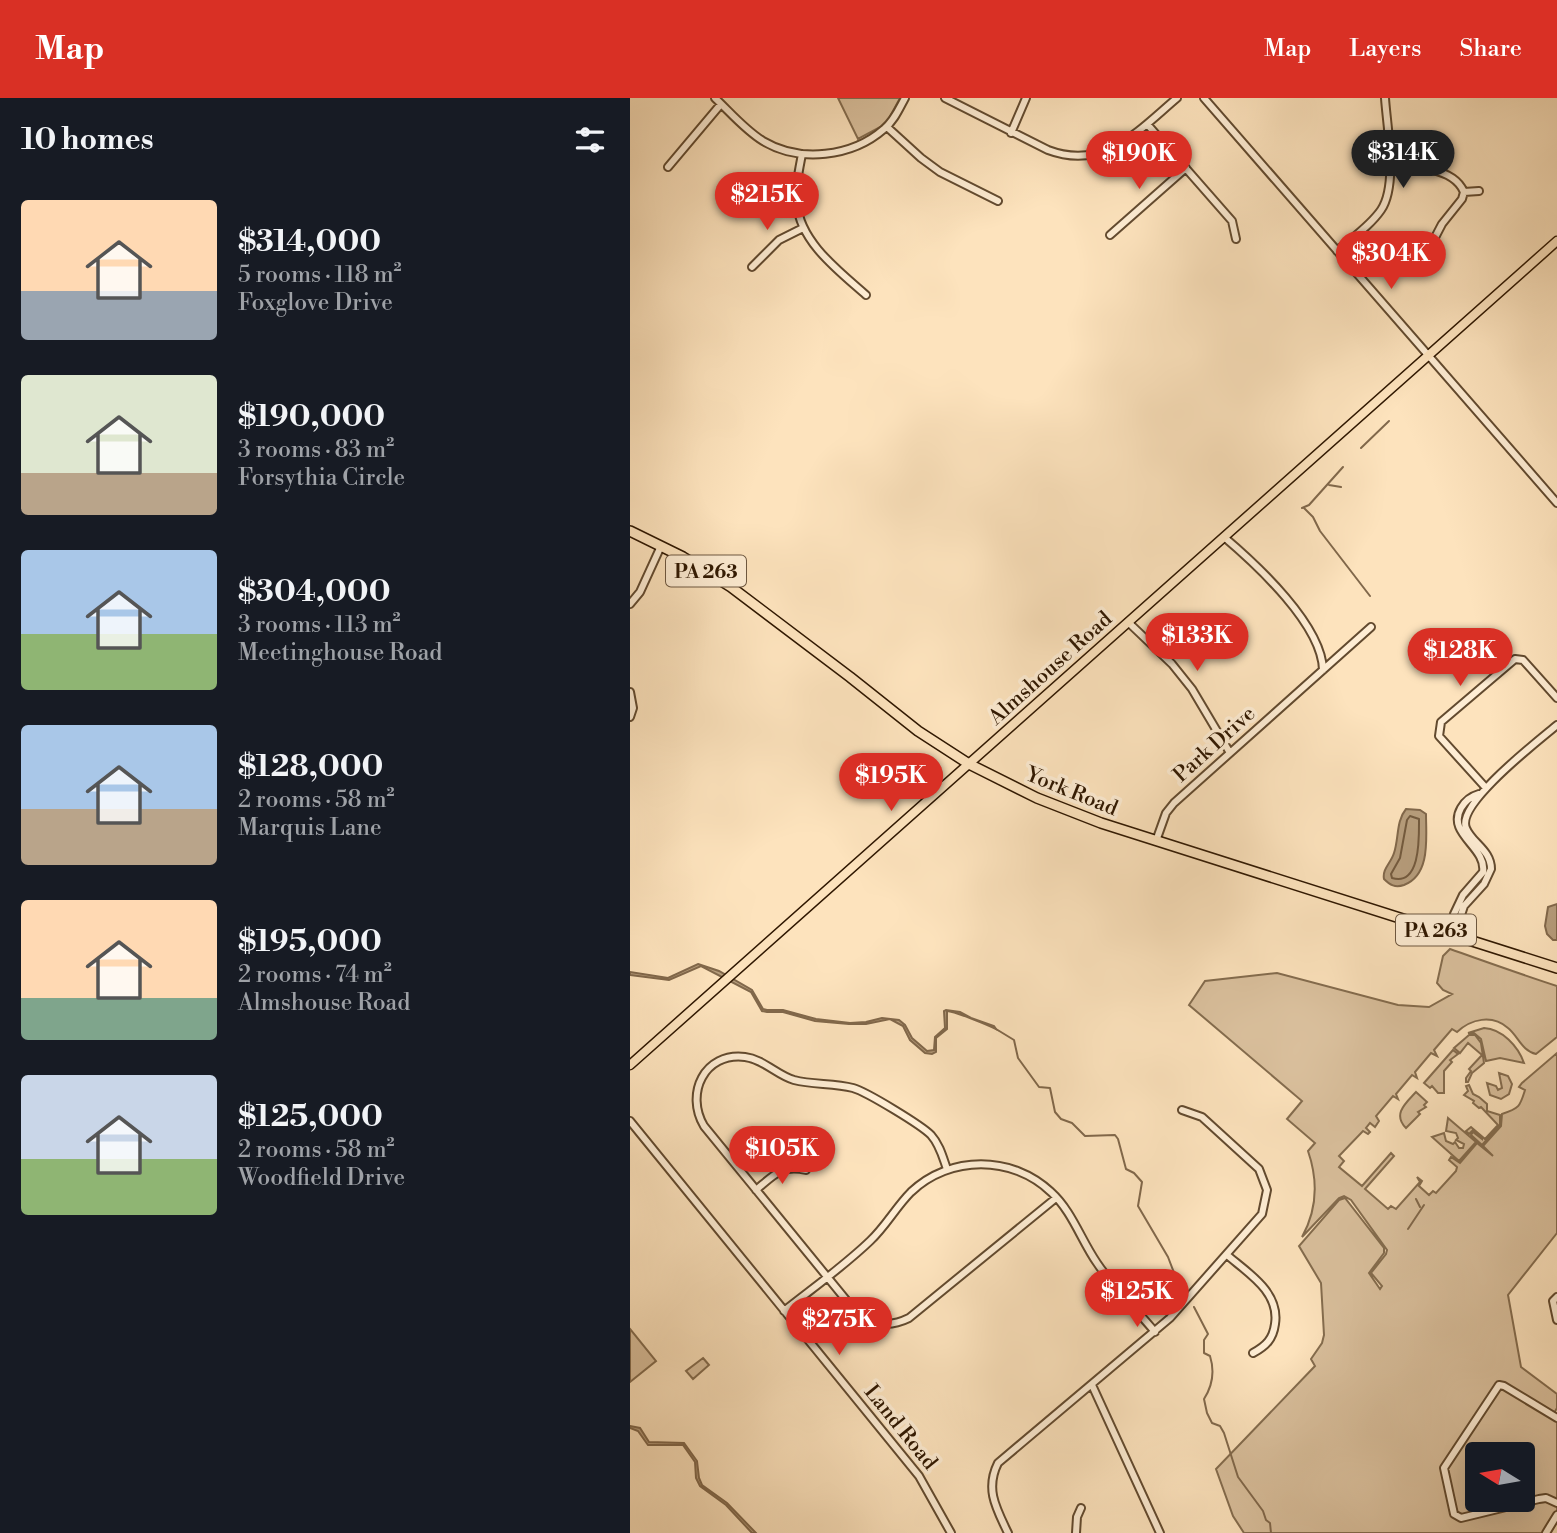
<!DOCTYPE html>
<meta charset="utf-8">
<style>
body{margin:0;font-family:"Libre Bodoni",serif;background:#20242c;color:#f1f3f6;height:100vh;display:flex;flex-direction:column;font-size:26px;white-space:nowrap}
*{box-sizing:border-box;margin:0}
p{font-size:23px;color:#9ea1a6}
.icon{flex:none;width:38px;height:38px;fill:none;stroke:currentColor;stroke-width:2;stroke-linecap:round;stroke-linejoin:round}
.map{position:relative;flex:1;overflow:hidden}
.sheet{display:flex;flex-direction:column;background:#171b24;width:630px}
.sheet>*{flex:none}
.needle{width:46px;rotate:281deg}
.controls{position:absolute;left:835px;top:1344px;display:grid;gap:14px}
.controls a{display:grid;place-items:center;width:70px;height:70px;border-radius:7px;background:#171b24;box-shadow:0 7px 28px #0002;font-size:35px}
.price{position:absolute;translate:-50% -60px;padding:0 16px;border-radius:24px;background:#d93025;color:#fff;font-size:23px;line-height:46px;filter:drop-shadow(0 2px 4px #0008)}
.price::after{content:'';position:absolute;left:50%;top:42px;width:21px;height:16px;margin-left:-10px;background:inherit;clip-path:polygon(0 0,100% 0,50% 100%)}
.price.selected{background:#222;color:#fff}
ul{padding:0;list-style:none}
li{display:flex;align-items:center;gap:21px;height:175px;padding:0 21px}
li span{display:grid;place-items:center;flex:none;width:196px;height:140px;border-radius:7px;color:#555}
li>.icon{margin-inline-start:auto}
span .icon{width:84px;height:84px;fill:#fffc;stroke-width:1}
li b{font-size:30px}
h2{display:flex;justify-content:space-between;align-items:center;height:84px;padding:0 21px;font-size:30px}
header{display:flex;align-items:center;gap:42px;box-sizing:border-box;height:98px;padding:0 35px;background:#d93025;color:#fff}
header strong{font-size:33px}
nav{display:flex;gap:38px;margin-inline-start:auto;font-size:24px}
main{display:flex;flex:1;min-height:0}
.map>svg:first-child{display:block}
</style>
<header>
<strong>Map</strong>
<nav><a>Map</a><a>Layers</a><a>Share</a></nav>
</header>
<main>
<section class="sheet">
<h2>10 homes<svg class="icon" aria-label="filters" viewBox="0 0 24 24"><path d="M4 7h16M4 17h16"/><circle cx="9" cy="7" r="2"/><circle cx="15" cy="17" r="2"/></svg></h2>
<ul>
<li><span style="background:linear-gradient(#ffd9b3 65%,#9aa5b1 0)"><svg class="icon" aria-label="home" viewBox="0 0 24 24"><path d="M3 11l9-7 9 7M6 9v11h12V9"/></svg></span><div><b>$314,000</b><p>5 rooms · 118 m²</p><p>Foxglove Drive</p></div></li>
<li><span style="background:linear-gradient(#dfe7d0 70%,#b9a48a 0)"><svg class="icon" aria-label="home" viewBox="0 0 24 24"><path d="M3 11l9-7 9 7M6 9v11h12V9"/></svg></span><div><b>$190,000</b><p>3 rooms · 83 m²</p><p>Forsythia Circle</p></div></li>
<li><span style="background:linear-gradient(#a9c7e8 60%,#8fb573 0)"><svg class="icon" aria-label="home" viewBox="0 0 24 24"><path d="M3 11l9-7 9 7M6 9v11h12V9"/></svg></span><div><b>$304,000</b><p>3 rooms · 113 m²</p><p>Meetinghouse Road</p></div></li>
<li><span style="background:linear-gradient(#a9c7e8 60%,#b9a48a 0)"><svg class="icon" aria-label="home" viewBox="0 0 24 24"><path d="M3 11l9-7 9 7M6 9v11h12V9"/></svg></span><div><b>$128,000</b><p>2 rooms · 58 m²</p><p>Marquis Lane</p></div></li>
<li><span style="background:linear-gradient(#ffd9b3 70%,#7fa58c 0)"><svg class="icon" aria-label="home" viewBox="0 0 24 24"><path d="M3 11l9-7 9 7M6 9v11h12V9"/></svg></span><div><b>$195,000</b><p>2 rooms · 74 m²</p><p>Almshouse Road</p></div></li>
<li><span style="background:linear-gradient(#c9d6e8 60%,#8fb573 0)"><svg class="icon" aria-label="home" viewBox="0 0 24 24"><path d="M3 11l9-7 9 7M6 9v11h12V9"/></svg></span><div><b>$125,000</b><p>2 rooms · 58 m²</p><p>Woodfield Drive</p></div></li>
</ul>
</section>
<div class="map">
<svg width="927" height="1435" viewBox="0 0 927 1435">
<rect width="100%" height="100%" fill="#fde3bd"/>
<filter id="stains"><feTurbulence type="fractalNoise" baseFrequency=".00286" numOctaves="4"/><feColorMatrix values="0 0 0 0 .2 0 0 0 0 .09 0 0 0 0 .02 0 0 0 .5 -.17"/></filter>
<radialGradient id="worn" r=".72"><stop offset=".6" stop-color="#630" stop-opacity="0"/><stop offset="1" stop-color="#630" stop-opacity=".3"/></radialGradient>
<!-- green -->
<path fill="#dac09d" stroke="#846c4e" stroke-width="2" fill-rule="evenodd" d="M208,0H270L256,26L228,41Z
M820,851C857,864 890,876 927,888V939L906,956C892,953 888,938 878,930C862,916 841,921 827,934L822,931L804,952L807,958L801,955L785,974L787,980L782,977L766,996L768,1001L763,998L746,1018L749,1023L745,1029L740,1025L736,1030L740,1034L738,1036L733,1033L709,1058L714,1063L709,1069L732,1088L761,1055L764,1058L735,1091L758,1111L761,1108L766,1111L790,1084L787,1079L792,1083L789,1088L799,1097L803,1093L806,1095L826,1073L827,1069L819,1062L821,1059L830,1065L847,1045L863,1058L853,1048L871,1028L872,1016C890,1010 890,1008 895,992L889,989L892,985L927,955V1135L878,1197L891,1269L927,1296V1310L923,1317L927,1320V1417L916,1435H614L603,1418L586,1371L685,1268L681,1261L692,1245L694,1237L691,1185L669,1148L709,1102L715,1100L754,1150V1155L739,1175L750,1191L752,1188L741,1175L756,1156L757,1152L721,1102L714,1098L709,1100L672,1139C687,1112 688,1082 678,1053L685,1045L657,1021L672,1003L559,907L575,883L647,875L768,907L799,909L822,896L813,892L807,885L813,858ZM847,1356H892V1402H847Z
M854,930C872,931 888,948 894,965L870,960L856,963L851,941L844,935H838Z
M839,937H845L851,945L854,965L842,975L838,984H836V980L841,973L839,971L852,957L838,945L830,955L824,950Z
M823,952L828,956L820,962L822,964L814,973V995H808L802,988L800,990L794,985Z
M869,975L878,978L882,986L879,996L871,1001L860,997L857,985L866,988L868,992L872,990Z
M839,987L843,996L849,999L857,1006V1013L870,1017V1027L852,1047L841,1037L843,1034L852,1041V1040L843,1032L839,1036L836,1033L841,1029L855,1041L868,1027L851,1009L849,1010L843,1005L844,1003L834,997L838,993L836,988Z
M786,994L797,1004L794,1007L796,1009L788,1014L790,1016L776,1030C762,1016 776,1005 786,994Z
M818,1020L846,1044L829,1063L802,1039L814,1035L816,1043L823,1046L825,1044L829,1050H833L834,1046L826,1042L828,1040L826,1035L816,1033Z
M0,1231L26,1263L0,1284Z
M73,1260L79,1267L63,1281L56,1273Z"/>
<!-- water -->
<path fill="#b79e7d" stroke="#81684b" stroke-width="2" d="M776,711L790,712L796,716C796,739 801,777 774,787C765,790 760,787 754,781C752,771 761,765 764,755C769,740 766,723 776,711Z
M927,806V842H923L917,836L915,828L918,809Z
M68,866L89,873L122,892L133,911L137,912H153L186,921L220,925L236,924L252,920L269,922L275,927L282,940L297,953L304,952L305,939L315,930L314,913L316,912L330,914L341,920L364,928L366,931C358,927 324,913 317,913V931L306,940V954L302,956L295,955L280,942L273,928L260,921L236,926H219L185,923L153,914H137L132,913L121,894L71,868L39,882L0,877V874L38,880Z
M0,1328L10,1330L19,1344L54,1345L67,1363L69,1380L72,1387L97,1405L126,1435H122L96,1407L70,1388L66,1380L65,1364L53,1347H18L8,1333L0,1330Z"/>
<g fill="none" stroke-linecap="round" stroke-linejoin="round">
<!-- shore -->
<path stroke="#735a3e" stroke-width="2" d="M780,718L789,721C789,738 791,789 762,780L761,776L770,760L777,722Z"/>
<!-- stream -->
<path stroke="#81684b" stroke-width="2" d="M731,350L759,323
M699,387L711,389
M672,410L679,407L713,369
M674,410L683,419L690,433L740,498
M366,931L384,942L388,960L409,989L420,990L425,1014L431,1021L442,1025L455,1038L485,1037L488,1041L496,1071L504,1075L512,1084L508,1108L538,1159L551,1193
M786,1101L790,1109
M778,1131L794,1107
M564,1209L578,1236L574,1242V1255L580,1258C585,1274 583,1287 574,1301L577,1315L582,1325L590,1328L594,1335L608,1379L633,1413L636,1422L640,1425L641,1435"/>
<!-- minor casing -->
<g stroke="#624a2f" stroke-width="10">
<path id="minor" d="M85,0C100,14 115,32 133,43C170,65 222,59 254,31C264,23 269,11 275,0
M315,0L418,52C474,73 508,33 547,0
M574,0L927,405
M517,26L602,123L606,141
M257,29L291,60L310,74L368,103
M381,35L396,0
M172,56C169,72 165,89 167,106C170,144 209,173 236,197
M38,69L91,6
M760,70C782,69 823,68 834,94
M834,94L849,93
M480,137L556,70
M799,151L812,126L832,101L834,94
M707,153C722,140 740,128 751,112C768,87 757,30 755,0
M122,169L149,142L173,130
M594,439C627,467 692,527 693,572
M0,506L10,494L31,448
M498,524L542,566L562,591L600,655
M0,594L3,610L0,619
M856,690L809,638L811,624L885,561L893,562L927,600
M526,743L536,715L544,705L741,529
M818,836L824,816L833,797L853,774C857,749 816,736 831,710C835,703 842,698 849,696
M824,838L834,808L854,786L861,771C861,752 842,745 836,730C826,706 908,643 927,627
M0,1023L289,1378L321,1435
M317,1071C313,1060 310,1047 301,1037C291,1027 237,994 223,990C203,985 183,987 164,982C147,977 133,961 115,959C74,954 55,996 74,1028L221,1208C236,1226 257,1231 279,1220L426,1100
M126,1092C144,1077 152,1066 176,1072
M597,1157C618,1175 650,1194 645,1226C643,1241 636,1248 623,1255
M927,1199L923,1203L927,1222
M154,1213C183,1190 214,1168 240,1143C256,1128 266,1109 281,1094C320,1057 382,1057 421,1094C442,1113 451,1142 467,1165C483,1189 506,1211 525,1234
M462,1287L530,1435
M927,1320L874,1288L869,1287L814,1370L824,1416L831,1420L909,1401L916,1400L927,1405
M378,1435C366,1410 355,1391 368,1365L540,1220L632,1116L637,1092L629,1071L572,1019L552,1012
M446,1435L447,1419L451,1410
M916,1435L927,1417"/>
</g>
<!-- major casing -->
<g stroke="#2f1700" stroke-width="11">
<path id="major" d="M0,967L927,143"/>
</g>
<!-- highway casing -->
<g stroke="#2f1700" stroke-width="12">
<path id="highway" d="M0,433L53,459L101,489L220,579L288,633L339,666L407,700L471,725L927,870"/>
</g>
<!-- minor -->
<use href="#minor" stroke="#feedd4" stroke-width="6"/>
<!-- major -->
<use href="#major" stroke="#fde3bd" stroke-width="8"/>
<!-- highway -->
<use href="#highway" stroke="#fde3bd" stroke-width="9"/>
</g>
<g text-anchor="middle" stroke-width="7" stroke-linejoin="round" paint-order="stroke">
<!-- shield labels -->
<g fill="#feedd4" stroke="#6d5740" stroke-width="2">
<rect x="36" y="457.5" width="80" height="31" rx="5"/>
<rect x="766" y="816.5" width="80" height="31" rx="5"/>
</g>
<g font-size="19" font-weight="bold" fill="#2f1700">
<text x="76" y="480">PA 263</text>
<text x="806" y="839">PA 263</text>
</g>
<!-- street labels -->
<g font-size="21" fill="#2f1700" stroke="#feedd4">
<text transform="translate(420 570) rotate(-42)" y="7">Almshouse Road</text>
<text transform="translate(584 646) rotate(-42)" y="7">Park Drive</text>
<text transform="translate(442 693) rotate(22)" y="7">York Road</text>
<text transform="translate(271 1329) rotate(51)" y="7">Land Road</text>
</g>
</g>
<rect width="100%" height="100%" filter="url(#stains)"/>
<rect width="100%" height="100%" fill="url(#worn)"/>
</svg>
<div class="controls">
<a><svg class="needle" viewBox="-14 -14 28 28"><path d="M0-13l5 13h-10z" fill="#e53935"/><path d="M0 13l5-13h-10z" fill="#9ea1a6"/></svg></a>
</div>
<b class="price selected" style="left:773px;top:92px">$314K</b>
<b class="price" style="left:509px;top:93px">$190K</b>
<b class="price" style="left:137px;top:134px">$215K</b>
<b class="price" style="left:761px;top:193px">$304K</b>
<b class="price" style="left:567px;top:575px">$133K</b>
<b class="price" style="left:830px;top:590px">$128K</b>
<b class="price" style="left:261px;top:715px">$195K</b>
<b class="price" style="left:152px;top:1088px">$105K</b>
<b class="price" style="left:507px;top:1231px">$125K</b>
<b class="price" style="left:209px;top:1259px">$275K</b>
</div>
</main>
